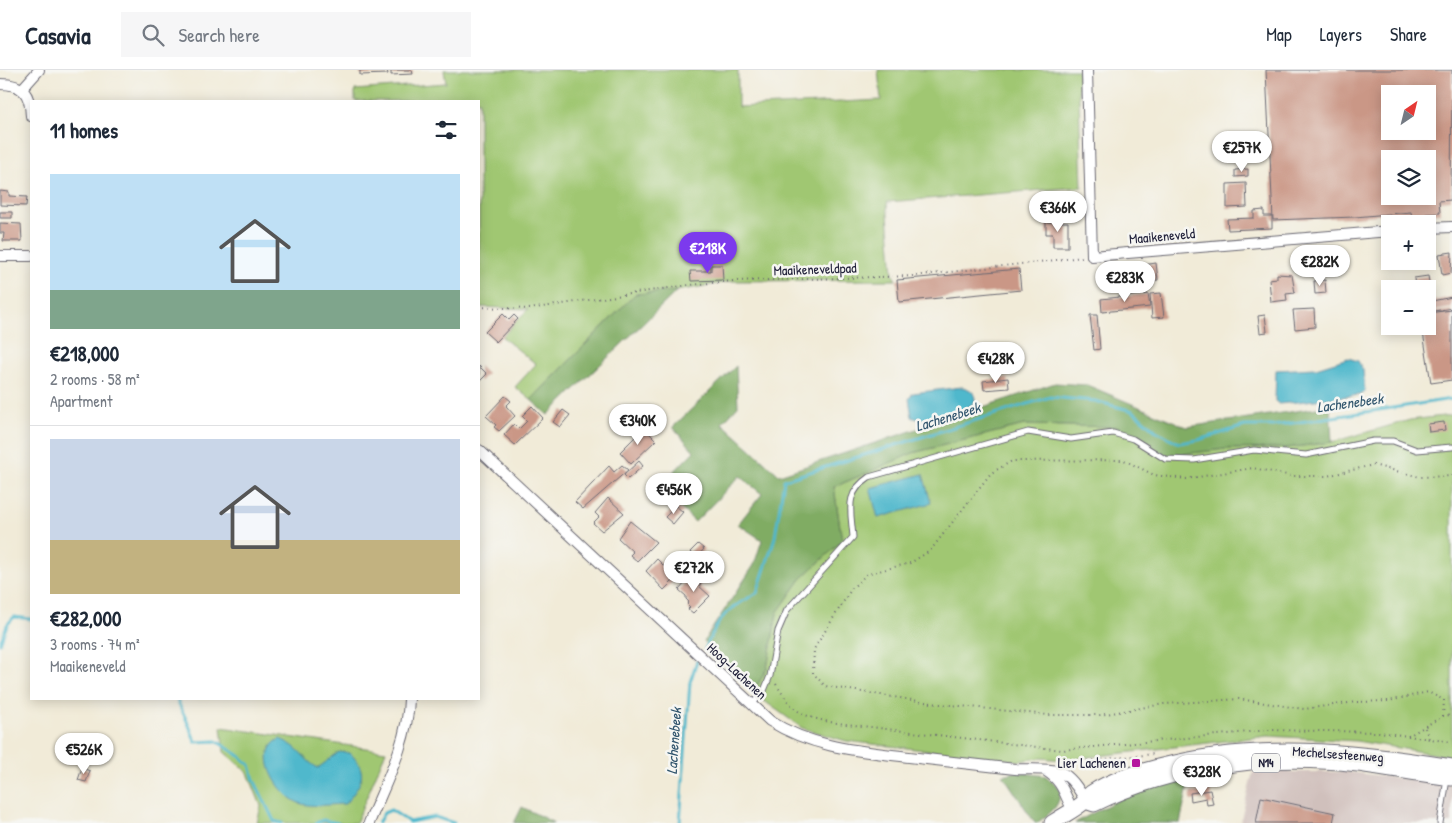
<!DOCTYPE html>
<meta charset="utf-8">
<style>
body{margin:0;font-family:"Patrick Hand",sans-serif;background:#f6f6f7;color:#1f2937;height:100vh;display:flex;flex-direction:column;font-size:19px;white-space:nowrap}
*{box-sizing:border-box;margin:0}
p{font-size:16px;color:#747a83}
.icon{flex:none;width:28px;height:28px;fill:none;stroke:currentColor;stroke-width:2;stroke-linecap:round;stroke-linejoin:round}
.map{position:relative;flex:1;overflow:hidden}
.side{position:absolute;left:30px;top:30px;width:450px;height:600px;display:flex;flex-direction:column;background:#fff;border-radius:0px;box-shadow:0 2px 12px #0003}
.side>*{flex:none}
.needle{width:32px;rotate:35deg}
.buttons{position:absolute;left:1381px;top:15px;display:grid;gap:10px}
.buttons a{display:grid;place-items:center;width:55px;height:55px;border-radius:0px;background:#fff;box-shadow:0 2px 12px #0003;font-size:25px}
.price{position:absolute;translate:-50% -42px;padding:0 11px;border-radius:18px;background:#fff;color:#222;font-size:16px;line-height:32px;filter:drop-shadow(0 1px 2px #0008)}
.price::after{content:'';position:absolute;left:50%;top:30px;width:15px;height:11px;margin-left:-8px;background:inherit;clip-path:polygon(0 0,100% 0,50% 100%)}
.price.selected{background:#7c3aed;color:#fff}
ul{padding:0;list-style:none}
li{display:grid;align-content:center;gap:10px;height:265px;padding:0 20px}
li+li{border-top:1px solid #e0e1e3}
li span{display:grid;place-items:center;height:155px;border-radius:0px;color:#555}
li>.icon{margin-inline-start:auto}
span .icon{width:90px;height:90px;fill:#fffc;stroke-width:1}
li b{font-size:21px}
h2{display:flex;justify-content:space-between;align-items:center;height:60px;padding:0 20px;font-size:21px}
header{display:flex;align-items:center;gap:30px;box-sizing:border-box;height:70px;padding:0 25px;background:#fff;border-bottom:1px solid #e0e1e3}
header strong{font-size:24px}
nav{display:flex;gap:28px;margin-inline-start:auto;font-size:18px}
.search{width:350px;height:45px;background:#f6f6f7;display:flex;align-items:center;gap:12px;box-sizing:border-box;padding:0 18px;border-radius:0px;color:#747a83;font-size:19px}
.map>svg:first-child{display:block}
</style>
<header>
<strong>Casavia</strong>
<div class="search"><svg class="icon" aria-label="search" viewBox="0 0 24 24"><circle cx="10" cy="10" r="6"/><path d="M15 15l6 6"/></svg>Search here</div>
<nav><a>Map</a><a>Layers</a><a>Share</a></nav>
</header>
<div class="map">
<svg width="1452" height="753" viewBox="0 0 1452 753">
<rect width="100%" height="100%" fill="#f6f6f2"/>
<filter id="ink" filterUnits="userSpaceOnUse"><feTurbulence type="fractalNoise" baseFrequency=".02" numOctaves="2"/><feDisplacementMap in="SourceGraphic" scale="10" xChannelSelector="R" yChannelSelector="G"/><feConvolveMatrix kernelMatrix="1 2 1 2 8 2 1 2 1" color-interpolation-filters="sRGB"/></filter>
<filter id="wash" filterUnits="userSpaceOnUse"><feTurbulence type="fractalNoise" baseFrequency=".0096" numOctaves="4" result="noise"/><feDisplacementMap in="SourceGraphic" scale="20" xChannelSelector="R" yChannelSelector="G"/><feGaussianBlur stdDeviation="1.12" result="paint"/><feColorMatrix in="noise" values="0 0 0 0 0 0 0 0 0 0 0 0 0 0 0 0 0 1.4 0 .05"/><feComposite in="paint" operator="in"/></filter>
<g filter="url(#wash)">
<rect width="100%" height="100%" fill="#f1ebd8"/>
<!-- industrial -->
<path fill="#d0c0bc" d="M1253,702H1347L1452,714V753H1240Z"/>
<!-- green -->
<path fill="#a0c772" stroke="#617456" d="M444,0H738V37L881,30L878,0H1078L1082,117L887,132L893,205L896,210L733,211L677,221L635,224L531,330L515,317L536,294L502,267L528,239L479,237V31H355V20L446,13Z
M1452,345V687L1356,671L1268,666L1064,690L1040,688L1019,691L846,671L802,658L753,623L767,598L777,543L801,509L842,471L834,417L912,383L1024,355L1118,357L1164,386L1226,379L1287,378L1332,372L1410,350Z
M221,657L386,681L356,753H257L261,736L248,703L224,682Z"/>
<!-- forest -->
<path fill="#80ac64" stroke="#516750" d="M677,221L548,345L531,330L635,224Z
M736,296L738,336L722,353L779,405L1055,313L1087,315L1187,357L1330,336L1332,372L1287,378L1226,379L1164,386L1118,357L1024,355L913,383L834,417L842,471L801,509L777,543L767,598L753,623L704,571L754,495L762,470L738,454L762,424L740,406L695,452L672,430L676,423L664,412L694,381L673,357Z
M1016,702L1046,706L1060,719C1061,737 1050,743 1037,753H1035L1003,705Z
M1190,708L1180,753H1075C1110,733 1149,713 1190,708Z
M522,737L554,753H514Z"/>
<!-- water -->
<path fill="#4fb8cc" stroke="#386d84" d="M1348,288L1358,291L1363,300L1365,321L1360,325L1279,334L1275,331L1276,300L1316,298Z
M962,317C971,319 975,322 975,331C970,341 921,354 912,347L909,329L913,323Z
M923,404L931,433L878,448L870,418Z
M280,669C301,677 303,690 318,698L339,682L350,683C370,703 361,715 345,734C332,734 311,738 299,733C278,725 253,682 280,669Z"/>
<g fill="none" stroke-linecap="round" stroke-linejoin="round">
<!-- stream -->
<path stroke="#4fb8cc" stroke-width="3" d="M0,573L7,555L14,547L31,549
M705,579C719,546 726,540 757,523L775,467L784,410L1050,327L1095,331L1133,341L1156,361L1179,373L1198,370L1245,356H1273L1452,329
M177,629C183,645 191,656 195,672L216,671L237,684L250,695L254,710L274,751L282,753
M316,753L323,750L338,753
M378,753L384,743L391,740L409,752L435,747L454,753
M680,753L690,612L697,591"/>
</g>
<g id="blocks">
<!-- building -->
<path fill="#ca9786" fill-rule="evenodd" d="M360,0H387L388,4L360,5Z
M391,0H412L413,4L391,5Z
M1266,0H1452L1451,130L1439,131L1440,143L1426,144V147L1412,148L1411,142L1355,147L1273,150ZM1390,24H1428V61H1390ZM1390,89H1428V126H1390Z
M1248,99V106L1235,107V100Z
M1246,113L1247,137L1227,138V114Z
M0,121L9,122V126L27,127L26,136L0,135Z
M1264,140V146H1272V158L1228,160L1227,149L1254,148V141Z
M0,142H12V148H0Z
M1046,152H1068V177H1053V164H1046Z
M0,153L21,154L22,171H3L4,163H0Z
M1452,182L1451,203L1442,205L1439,184Z
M1156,193L1158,210L1126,213L1124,198Z
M711,195H722L723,210L691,211L690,201H711Z
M1019,199L1021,220L899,232L897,210Z
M1277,204L1292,205L1295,223L1286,224L1287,230L1271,232L1269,209L1277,208Z
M1428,206L1432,231L1452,227V238L1428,242V219H1415L1414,208Z
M1325,210L1326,223L1315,224L1314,211Z
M1161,223L1164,247L1152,248L1150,224Z
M1148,224L1150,237L1102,242L1101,229Z
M1314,239L1315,257L1295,259L1293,240Z
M1452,240V310L1431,313L1422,256H1428V243Z
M503,244L509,250L514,245L518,249L496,272L485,262Z
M1090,245H1097L1100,279L1094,280Z
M1265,245L1267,262L1260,263L1258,246Z
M479,296L487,304L480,311L479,310Z
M1008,308L1009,318L984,320L983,311Z
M505,326L511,331L506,336L515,346L499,361L494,357L496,355L486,346Z
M532,336L543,348L515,375L504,365L514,354L519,359L527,351L522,346Z
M563,340L570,345L560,357L553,352Z
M1444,352L1445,360L1429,362L1428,354Z
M644,358L656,370L631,394L620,382Z
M639,391L643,396L628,409L624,405Z
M622,395L628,400L583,439L575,432L609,396L614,402Z
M664,417L672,424L665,432L657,425Z
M608,428L624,443L602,461L593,453L599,447L595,443Z
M676,436L683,442L673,454L665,447Z
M630,451L656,472L637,491L630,485L633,482L618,468Z
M698,474L704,479L696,488L690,482Z
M657,489L676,508L664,520L646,501Z
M693,504L702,512L699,516L710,526L693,543L688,539L690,537L687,534L689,532L686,529V526L679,520Z
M82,698L90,701L86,712L78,710Z
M1210,720L1213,734L1207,735L1206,728L1191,731L1190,723Z
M1261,727L1335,743L1333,753H1256Z"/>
</g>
</g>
<g filter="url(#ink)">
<use href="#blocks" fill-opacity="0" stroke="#6a6872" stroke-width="1"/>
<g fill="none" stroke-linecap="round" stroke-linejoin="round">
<!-- lane casing -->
<g stroke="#6a6872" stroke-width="7">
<path id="lane" d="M752,634L763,623L770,606L778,561L787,540L853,467C851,440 844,424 869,407L1028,362L1071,369L1113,363L1133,369L1165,389L1194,390L1254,380L1306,385L1373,371H1393L1417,380L1452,377
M1440,753L1447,709"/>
</g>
<!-- street casing -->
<g stroke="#6a6872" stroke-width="12">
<path id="street" d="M1087,0L1092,186L1390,161
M0,14C24,14 30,24 31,46
M22,19L39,0
M1428,158L1452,157
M0,186H31
M479,380L770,651C813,678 860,681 909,687C945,691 980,695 1015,699C1027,700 1055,697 1064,704C1073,710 1081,722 1085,731
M1046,701C1062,711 1064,723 1072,739
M369,753C385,714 408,672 409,629"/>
</g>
<!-- primary casing -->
<g stroke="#6a6872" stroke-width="17">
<path id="primary" d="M1085,731L1094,734C1175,694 1270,684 1358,694C1389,698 1421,704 1452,708
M1052,753C1062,746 1075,740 1084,732C1087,729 1088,725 1091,723C1110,710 1136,703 1158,697C1256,671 1353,681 1452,697"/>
</g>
<!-- path -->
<path stroke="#6a6872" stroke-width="2" stroke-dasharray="1 4" stroke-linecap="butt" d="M479,237L529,239L689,215L733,211L914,206L1083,187
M776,614C794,642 797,644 829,652L1062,680L1269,660L1379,662L1452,672
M1443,646L1444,630L1428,622L1389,631L1356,632L1304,639L1239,629L1164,634L1100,645H1048L931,633L825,616L813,603L814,579L852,518L867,504L910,493L930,481L991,403L1012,391L1124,390L1154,405L1186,409L1253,398L1292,406H1327L1373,395L1420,407L1452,406
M1425,658L1429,669
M1408,666L1443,646L1452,645
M1067,693L1154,684"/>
<!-- lane -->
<use href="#lane" stroke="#fff" stroke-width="5"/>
<!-- street -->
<use href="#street" stroke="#fff" stroke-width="10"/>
<!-- primary -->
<use href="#primary" stroke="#fff" stroke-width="15"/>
</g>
</g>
<!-- markers -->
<rect fill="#b5179e" stroke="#f6f6f2" stroke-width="2" x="1131" y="688" width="10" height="10" rx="2.5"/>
<g text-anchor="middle" stroke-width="5" stroke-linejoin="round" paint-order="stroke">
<!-- shield labels -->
<rect fill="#f6f6f2" stroke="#626272" stroke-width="1" x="1252" y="683.5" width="28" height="19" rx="4"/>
<g font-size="12" font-weight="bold" fill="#22223b">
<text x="1266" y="697">N14</text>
</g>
<!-- street labels -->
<g font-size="14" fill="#22223b" stroke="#f6f6f2">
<text transform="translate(1162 166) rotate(-5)" y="5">Maaikeneveld</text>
<text transform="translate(815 199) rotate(-2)" y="5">Maaikeneveldpad</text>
<text transform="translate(737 601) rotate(43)" y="5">Hoog-Lachenen</text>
<text transform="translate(1338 684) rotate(4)" y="5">Mechelsesteenweg</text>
</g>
<!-- poi labels -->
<g font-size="14" fill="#22223b" stroke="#f6f6f2" text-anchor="end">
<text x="1126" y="698">Lier Lachenen</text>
</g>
<!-- water labels -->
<g font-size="15" font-style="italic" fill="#32566e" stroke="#f6f6f2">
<text transform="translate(1350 333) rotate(-8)" y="5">Lachenebeek</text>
<text transform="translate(948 347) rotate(-17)" y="5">Lachenebeek</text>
<text transform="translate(674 671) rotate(-86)" y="5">Lachenebeek</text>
</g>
</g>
</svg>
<div class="buttons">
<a><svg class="needle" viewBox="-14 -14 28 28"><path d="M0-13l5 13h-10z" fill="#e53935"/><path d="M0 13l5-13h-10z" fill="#747a83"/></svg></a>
<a><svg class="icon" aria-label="layers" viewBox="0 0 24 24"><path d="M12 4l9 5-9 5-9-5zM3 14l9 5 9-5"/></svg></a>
<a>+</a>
<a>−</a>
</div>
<b class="price" style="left:1242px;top:103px">€257K</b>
<b class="price" style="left:1058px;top:163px">€366K</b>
<b class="price selected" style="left:708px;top:204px">€218K</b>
<b class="price" style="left:1320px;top:217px">€282K</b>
<b class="price" style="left:1125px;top:233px">€283K</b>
<b class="price" style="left:996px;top:314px">€428K</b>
<b class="price" style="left:638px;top:376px">€340K</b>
<b class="price" style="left:674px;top:445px">€456K</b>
<b class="price" style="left:694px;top:523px">€272K</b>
<b class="price" style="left:84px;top:705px">€526K</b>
<b class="price" style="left:1202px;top:727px">€328K</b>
<section class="side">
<h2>11 homes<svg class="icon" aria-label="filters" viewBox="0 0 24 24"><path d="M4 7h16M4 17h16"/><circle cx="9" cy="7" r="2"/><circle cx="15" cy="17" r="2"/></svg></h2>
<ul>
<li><span style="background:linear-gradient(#bfe0f5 75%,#7fa58c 0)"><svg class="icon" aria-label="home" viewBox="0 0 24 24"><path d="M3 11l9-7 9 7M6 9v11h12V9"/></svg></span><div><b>€218,000</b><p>2 rooms · 58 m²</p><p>Apartment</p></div></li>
<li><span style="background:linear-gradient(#c9d6e8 65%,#c2b280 0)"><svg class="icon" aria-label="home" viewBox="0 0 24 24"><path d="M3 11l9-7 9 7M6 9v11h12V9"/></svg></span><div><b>€282,000</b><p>3 rooms · 74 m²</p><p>Maaikeneveld</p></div></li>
</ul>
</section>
</div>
